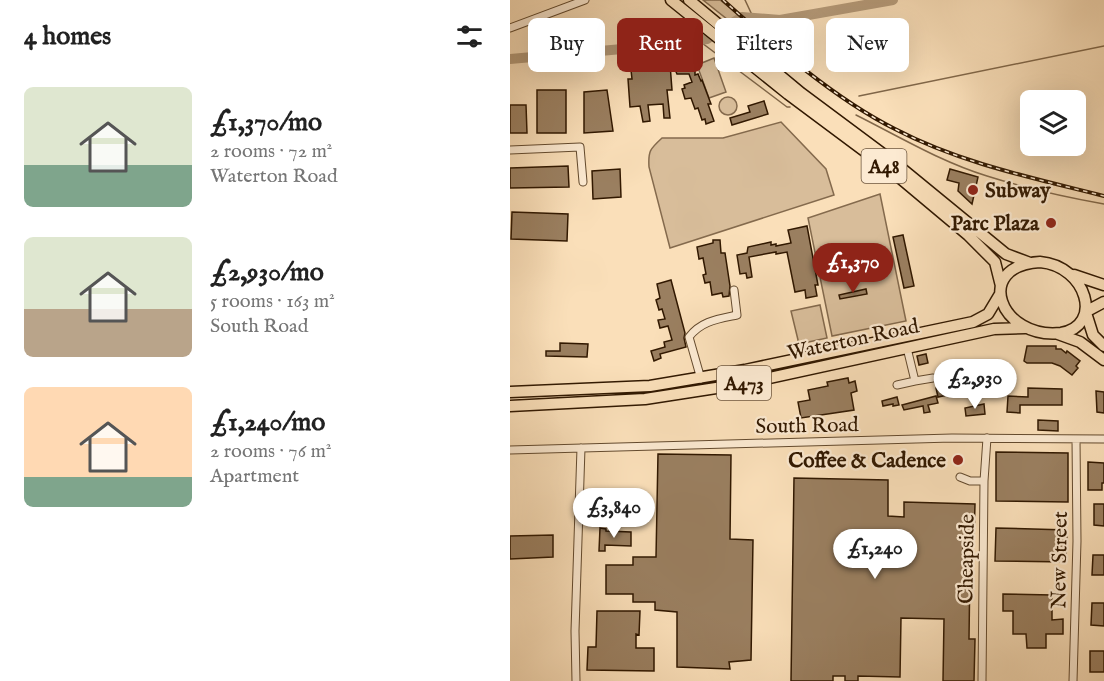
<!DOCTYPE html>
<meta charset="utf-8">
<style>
body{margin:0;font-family:"IM FELL English",serif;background:#f6f6f6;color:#222;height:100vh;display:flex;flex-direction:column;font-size:22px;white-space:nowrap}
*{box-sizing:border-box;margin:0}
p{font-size:20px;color:#767676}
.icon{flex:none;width:33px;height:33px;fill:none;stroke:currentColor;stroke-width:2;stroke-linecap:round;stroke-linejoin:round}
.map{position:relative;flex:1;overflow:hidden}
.sheet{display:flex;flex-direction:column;background:#fff;width:510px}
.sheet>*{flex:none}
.banner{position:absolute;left:18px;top:18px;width:486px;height:54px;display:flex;gap:12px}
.buttons{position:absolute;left:510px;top:90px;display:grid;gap:12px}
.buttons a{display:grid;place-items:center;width:66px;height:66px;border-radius:9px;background:#fff;box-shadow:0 6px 24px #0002;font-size:30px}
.price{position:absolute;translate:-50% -51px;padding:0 14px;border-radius:21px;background:#fff;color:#222;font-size:20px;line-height:39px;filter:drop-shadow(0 2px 3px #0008)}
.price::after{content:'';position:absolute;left:50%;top:36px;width:18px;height:14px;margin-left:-9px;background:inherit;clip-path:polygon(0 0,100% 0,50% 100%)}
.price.active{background:#8f2418;color:#fff}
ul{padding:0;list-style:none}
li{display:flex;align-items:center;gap:18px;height:150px;padding:0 24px}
li span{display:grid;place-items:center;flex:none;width:168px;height:120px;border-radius:9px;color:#555}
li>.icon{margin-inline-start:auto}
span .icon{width:72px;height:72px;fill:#fffc;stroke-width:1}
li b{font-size:26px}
h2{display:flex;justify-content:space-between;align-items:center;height:72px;padding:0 24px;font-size:26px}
.tag{padding:0 21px;border-radius:9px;background:#fff;box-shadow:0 6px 24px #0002;font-size:21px;line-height:54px}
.tag.active{background:#8f2418;color:#fff}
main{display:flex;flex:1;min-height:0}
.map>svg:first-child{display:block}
</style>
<main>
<section class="sheet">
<h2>4 homes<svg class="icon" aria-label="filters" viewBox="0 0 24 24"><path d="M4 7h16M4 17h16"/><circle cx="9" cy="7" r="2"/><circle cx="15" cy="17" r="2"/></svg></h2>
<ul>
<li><span style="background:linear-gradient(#dfe7d0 65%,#7fa58c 0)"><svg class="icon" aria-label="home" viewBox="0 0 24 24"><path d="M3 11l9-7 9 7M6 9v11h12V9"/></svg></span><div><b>£1,370/mo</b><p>2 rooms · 72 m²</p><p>Waterton Road</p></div></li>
<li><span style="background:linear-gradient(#dfe7d0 60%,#b9a48a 0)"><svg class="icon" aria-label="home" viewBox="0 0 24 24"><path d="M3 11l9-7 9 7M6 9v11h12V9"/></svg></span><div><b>£2,930/mo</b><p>5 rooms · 163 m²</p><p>South Road</p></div></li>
<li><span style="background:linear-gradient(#ffd9b3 75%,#7fa58c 0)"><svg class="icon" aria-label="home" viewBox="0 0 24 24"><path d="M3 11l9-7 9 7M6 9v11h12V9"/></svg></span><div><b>£1,240/mo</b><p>2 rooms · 76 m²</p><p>Apartment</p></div></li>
</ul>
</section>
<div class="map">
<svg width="594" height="681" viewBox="0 0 594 681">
<rect width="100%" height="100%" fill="#fadfb9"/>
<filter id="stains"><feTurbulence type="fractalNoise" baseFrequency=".00333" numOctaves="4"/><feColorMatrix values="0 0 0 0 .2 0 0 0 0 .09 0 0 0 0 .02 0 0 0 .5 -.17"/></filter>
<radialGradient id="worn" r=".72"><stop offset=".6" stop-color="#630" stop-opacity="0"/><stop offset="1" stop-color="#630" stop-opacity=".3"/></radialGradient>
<!-- green -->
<path fill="#d8bd9a" stroke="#846a4d" stroke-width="1.5" d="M193,0H210L249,31L250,38L242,39Z
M204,58L216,92L199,98L187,65Z
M209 106a9 9 0 1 1 18 0a9 9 0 1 1-18 0Z
M271,122L316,169L324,195L160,248L139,167C138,151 140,149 152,138H213Z
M370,194L396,321L322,336L298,218Z
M310,305L317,338L289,344L281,311Z"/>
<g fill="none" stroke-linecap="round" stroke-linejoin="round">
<!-- stream -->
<path stroke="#816749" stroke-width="1.5" d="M235,0L243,17
M188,40L277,107H280
M349,96L594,46
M346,115C388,136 431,162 477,176C515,188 554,197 594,204"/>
<!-- river -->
<path stroke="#b69b7a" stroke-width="10" d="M0,59L157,45L197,39L232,17L270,20L383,0"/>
</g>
<!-- building -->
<path fill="#9a7f60" stroke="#311800" stroke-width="1.5" d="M160,64L162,90H157L160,118H154L153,104L138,105L140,121L133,122L130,106L120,107L118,79H122L121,70L152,68V65Z
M185,66V75L188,74L191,81L192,80L201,104H198L204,121L196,124L195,119L192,120L188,108L185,109L181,98L175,99L172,89L175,88L174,85L182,82L179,74H167L164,67Z
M27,90H56V133H27Z
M97,90L103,131L74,133V92Z
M254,101L258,114L222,125L220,118L240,112L238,106Z
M0,105H16L17,133H0Z
M58,166L59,187L0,188V168Z
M110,169L111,197L83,199L82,171Z
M440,169L468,177L462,204L448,191L449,183L437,180Z
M2,212L58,214L57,241L1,239Z
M297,226L308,285H305L307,296L296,298L295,290L285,292L277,252L266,254V252L239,257L242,277L237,278L236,273L230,274L227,255L237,253L238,247L261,242V245L266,244V246L281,243L278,230Z
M393,235L404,286L394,288L383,237Z
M203,240H210L211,253H215L220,286L219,296L213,297L212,293L202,295L200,282L195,283L193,275L196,274L193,258L189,259L187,247L203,243Z
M161,280L175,333L174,338L176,347L150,354L151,358L144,361L141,351L155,347L154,342L162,340L158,326L150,328L148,320L155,319L152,309L149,310L146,300L150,298L147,284Z
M356,289L357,294L330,299L329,295Z
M50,343L78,344L77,357L36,356V351H50Z
M517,346H546V349H551L556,353L557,351L570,361L566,366L568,368L562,375L550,366L542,363H517L514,361Z
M416,354L418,363L409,365L407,356Z
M338,378L339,383L345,381L347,391L341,393L344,410L291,418L288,402L300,400L298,390L318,386L317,382Z
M442,385L443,391L437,392L438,395L428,397L426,388Z
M518,388L552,389V405H510V413L497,412L498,396L518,397Z
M586,391L594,392V413L587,412Z
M426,396L428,403L418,405L420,412L414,413L413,406L394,410L392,405Z
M387,397L389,405L383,406V404L373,406L372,401Z
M474,404L475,414L456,416L455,408Z
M528,420L548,421V431L528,430Z
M486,452L558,453V502L486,501Z
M148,454L221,455L220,539L243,540L241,660L219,662L220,669L167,667V612L145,610V602H123V594H96V565H123V557H146Z
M578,462L594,463V483H592V490H578Z
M284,478L378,480V516L394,517V502L465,504L464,539H453V564H460L459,639H465L464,681H433L434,619L391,618L390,677L348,676V681H335V676H323V681H281Z
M584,504H594V526L584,525Z
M90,528L96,529V531L121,532V546L95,545V551H89Z
M486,528L557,530L556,562L485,561Z
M43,535V557L0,559V536Z
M583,555H594V575H582Z
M493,594L542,595V620L553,619V634H536V648H517L516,634H503V611H493Z
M582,603H594V626L581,625Z
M87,611H130L129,635L126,634V648H144V671L77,670L78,647H86Z
M580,651H594V672H580Z"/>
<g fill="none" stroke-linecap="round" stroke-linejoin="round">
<!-- street casing -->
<g stroke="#634a2e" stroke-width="9">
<path id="street" d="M0,28L75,0
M0,150L70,147L73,182
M191,379L179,337C191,321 208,319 227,315L224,290
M405,381L423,378
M387,385L405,381L397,348
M0,450L442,438L594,439
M450,477L460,481H474
M66,681L65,631L71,448
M472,681L474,481L477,438
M563,681L567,541L566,439"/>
</g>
<!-- primary casing -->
<g stroke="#311800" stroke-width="13">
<path id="primary" d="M161,0L278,94L384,173L458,235L485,262L491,286
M179,0L291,93L385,163L496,254L520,263
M530,262C577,266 594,326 551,333C490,340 462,266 530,262Z
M564,275L594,285
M579,310L594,302
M577,316L583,335L594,346
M548,334L570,342L594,360
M0,392L140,386L235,370L463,322L478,314L490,294
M0,406L135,399L232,384L484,329L515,328"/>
</g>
<!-- street -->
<use href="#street" stroke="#fcead2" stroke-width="7"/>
<!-- primary -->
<use href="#primary" stroke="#fadfb9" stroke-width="10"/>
<!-- rail casing -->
<g stroke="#311800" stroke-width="4">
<path id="rail" d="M213,0C263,45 325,99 385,129C450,163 523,178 594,196"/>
</g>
<!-- rail -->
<use href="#rail" stroke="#fcead2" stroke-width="1.5" stroke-dasharray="4.5" stroke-linecap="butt"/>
</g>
<!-- markers -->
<g fill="#8f2418" stroke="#fcead2" stroke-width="2">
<circle cx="463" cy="190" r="6"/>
<circle cx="541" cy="223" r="6"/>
<circle cx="448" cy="460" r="6"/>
</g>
<g text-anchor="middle" stroke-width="4.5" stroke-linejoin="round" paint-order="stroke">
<!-- shield labels -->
<g fill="#fcead2" stroke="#6e573f" stroke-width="1.5">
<rect x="351.5" y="149" width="45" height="34" rx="4.5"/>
<rect x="207" y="366" width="54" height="34" rx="4.5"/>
</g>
<g font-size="20" font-weight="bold" fill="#311800">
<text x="374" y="173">A48</text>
<text x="234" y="390">A473</text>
</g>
<!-- poi labels -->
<g font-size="21" font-weight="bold" fill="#311800" stroke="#fcead2" text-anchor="end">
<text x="475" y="197" text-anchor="start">Subway</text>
<text x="529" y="230">Parc Plaza</text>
<text x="436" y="467">Coffee &amp; Cadence</text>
</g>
<!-- street labels -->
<g font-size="21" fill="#311800" stroke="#fcead2">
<text transform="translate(343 339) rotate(-12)" y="7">Waterton Road</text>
<text transform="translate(297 425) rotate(-1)" y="7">South Road</text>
<text transform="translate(456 559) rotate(-89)" y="7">Cheapside</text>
<text transform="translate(549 560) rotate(-89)" y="7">New Street</text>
</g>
</g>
<rect width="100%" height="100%" filter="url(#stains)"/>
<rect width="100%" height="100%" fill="url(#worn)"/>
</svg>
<div class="buttons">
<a><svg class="icon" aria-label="layers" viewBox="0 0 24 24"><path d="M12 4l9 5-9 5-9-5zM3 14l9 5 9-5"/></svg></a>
</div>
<b class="price active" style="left:343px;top:294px">£1,370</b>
<b class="price" style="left:465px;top:410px">£2,930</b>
<b class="price" style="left:104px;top:539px">£3,840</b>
<b class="price" style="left:365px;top:580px">£1,240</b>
<div class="banner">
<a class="tag">Buy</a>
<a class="tag active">Rent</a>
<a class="tag">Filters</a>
<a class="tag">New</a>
</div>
</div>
</main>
